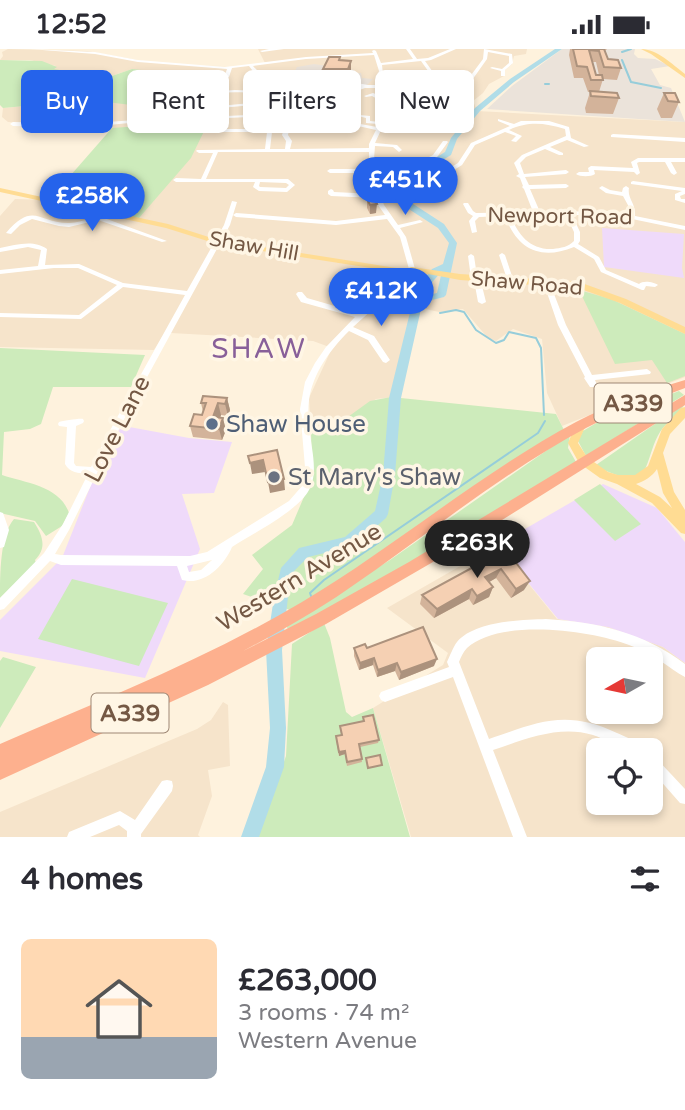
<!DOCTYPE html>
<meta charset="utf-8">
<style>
body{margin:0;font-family:"Varela Round",sans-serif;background:#f7f7f7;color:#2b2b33;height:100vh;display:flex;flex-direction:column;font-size:26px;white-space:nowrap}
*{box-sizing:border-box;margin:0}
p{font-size:23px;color:#7c7c81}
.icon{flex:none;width:38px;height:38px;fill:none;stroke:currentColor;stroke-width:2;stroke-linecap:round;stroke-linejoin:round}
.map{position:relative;height:788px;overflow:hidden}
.panel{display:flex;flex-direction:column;background:#fff;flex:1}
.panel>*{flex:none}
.guide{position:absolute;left:21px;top:21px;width:644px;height:63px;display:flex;gap:14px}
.needle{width:46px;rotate:261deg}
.fabs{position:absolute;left:586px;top:598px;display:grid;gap:14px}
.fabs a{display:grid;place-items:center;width:77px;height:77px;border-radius:10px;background:#fff;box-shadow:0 4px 10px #0003;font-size:35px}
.price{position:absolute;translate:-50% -60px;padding:0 16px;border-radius:24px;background:#2563eb;color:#fff;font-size:23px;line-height:46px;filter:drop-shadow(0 2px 4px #0008)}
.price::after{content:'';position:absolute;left:50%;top:42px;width:21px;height:16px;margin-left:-10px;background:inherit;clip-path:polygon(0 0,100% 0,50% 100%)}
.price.on{background:#222;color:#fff}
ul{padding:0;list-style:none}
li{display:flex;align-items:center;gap:21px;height:175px;padding:0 21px}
li span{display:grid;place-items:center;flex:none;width:196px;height:140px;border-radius:10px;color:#555}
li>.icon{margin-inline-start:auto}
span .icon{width:84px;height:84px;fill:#fffc;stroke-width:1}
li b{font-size:30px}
h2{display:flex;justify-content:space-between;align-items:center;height:84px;padding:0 21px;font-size:30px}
.tag{padding:0 24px;border-radius:10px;background:#fff;box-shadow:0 4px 10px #0003;font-size:24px;line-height:63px}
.tag.on{background:#2563eb;color:#fff}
.status{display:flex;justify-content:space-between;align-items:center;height:49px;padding:0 35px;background:#fff;direction:ltr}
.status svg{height:19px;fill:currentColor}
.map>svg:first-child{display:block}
</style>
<div class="status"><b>12:52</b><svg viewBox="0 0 49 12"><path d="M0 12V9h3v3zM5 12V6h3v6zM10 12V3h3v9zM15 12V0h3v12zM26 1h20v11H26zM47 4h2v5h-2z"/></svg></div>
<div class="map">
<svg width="685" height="788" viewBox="0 0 685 788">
<rect width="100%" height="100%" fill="#fef2dd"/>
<!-- residential -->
<path fill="#f6e4cb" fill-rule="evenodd" d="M8,0L87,2L143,12L223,19L265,14L258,0H527L526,5L514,7L512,15L505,21L504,27L489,35L483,44L473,52L477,62L685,73V328L562,377L547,344L542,290L513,280L496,292L488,289L463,260L439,263L412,257L394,348L376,350L335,378L311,381L309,349L332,299L313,292L171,284L162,288L154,301L0,298V167L15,150L49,151L126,79L90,81L92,77L8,73L2,68L3,59L25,57L38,65L53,66L65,55L77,52L85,44L107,53L141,54L161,23L132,20L106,29L61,37L53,29L51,20L56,17L30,11H0L3,7L2,3Z
M497,496L557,570L608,578L663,598L685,614V788H411L373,659L443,616L448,604L387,559ZM598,611H651V663H598ZM598,702H651V754H598Z
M223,653L228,656L230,717L208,721L212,747L198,786L200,788H0V763L197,680L211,671Z"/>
<!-- industrial -->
<path fill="#ebe3da" d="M562,0H635L634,5L638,9L655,10L670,17L651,20L660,36L671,39L685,73L487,60L512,37Z
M314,15L354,21V24H361L362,29L373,30L367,36L319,40L286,38L297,18Z"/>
<!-- education -->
<path fill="#efdafa" d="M602,179L684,185L682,219L684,229L604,218Z
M124,377L189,389L232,393L214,444L182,445L200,500L145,629L0,602V571L62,509L98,418L119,381Z
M603,435L657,459L685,493V614L663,598L608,578L558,570L497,496Z"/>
<!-- green -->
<path fill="#cdebbb" d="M0,11L42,12L57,18L54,20L65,22L53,29L61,37L109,28L132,20L162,23L139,57L107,53L85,44C78,51 74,52 66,55C58,58 54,65 46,68L25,57L3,59L0,56Z
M209,72L191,109L139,169L49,151L112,79Z
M579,241L611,250L685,285V327L667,334L652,311L615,315Z
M0,299L145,306L131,338H53L41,375L30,380L4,383L2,426C26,434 60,437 69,464L62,477L46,487L35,472L0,464Z
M679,342L684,346L586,407L578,392L583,382L598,373Z
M391,348L556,365L565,383L325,543L290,561L243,545L263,520L252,506L292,476L312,429L311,381L334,378L370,352Z
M685,354C681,364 667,372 660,383C653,394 651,406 646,418C638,437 607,424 596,416Z
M570,385L568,399L576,413L416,514L288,581L286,575L390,511Z
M600,435L641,475L615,492L574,451Z
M14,470L34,473C43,487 47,499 35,511L36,514L0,549C0,526 0,486 14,470Z
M72,530L168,554L139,617L38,590Z
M324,574L330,589L346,663L352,668L373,659L410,788H257L286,707L292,595Z
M3,608L36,618L0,679V612Z"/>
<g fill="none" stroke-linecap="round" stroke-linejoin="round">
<!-- stream -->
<path stroke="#96cdda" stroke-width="2" d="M622,3L631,0
M622,11L631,33L661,39
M545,35H549
M440,264L456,261L464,263L476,281L496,294L504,291L509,283L536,289L541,299L544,366
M311,547L310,544L324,531L538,384L545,372"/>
<!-- river -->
<path fill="#b1dde8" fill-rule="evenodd" d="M555,0H562L514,33L480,62L457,90L451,106L398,138L407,151L444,175L457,194L446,246L444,248L428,252L423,251L401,349L395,426L388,465L386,469L354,497L308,508L294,522L288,548L282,601L286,679L284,718L259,788H241L266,718L270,679L266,601L274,548L281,519L299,499L345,488L375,462L383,426L389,349L414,247L419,244L428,246L437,244L442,222L427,239L424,240L419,237L432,220L443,215L449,194L438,179L401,155L390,137L445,103L451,89L475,59L510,30Z"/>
<!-- minor -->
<path fill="#fff" fill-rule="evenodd" d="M29,0L95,3L138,11L225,18L306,8L373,4L372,2L374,1L376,2L381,14L413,10L406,0H410L417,10L428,9L450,0H456L431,11L425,12L435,26L429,38L427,39L425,38L431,26L421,12L382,16L383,25L379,37L389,61L420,63L423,82C420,84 413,84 410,82L417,80L416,65L389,64L375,94L397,96L402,101L399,103L393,98L375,97L374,110L403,109L406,111V116L401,117L400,113L374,114V128H390L433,106L443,92H447L448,93L437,108L396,130L414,135L425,134L458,114L471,94L510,77L498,72V70L514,75L521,72H549L569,78L571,89L589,97L584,98L567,91L550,98L563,104V106H559L545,100L526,108L520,114L524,125L566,121L569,123L566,125L525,128L529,136L566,135L569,137L566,139L530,140L540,163L613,162L629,165V158L623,147L606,144L599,139L602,137L610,141L622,143L623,139L626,137L629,139C627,150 636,154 635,167L685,177V181L613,166H572L580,183V192L578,195L599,208L606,221L639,235C643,231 654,233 658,236L655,238L646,237L644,241H642L601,223L594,210L574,198C540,212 517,200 505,167L479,168L475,172L477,183L472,184L469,172L473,167L468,164L463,155L464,154H468L473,162L476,164L533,163L524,140L522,138L523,137L520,129L516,127L519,125L514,114L522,106L566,87L565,80C544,74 529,72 509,81L522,87L516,93L511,92L516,87L505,83L475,96L462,116L428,137L414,139L391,132H375L384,156L398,176L420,171L423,173L400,179L406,188L415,220L414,221L412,222L409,220L400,188L387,170L336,176L236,168L233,166L230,176L121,376L69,481L55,505L61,506L190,507L207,503L289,452L302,437L305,418L300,360L305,333L315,314L326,298L355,268L301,253L296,245L298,243H302L307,249L359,264L399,230L401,221H405L406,222L404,232L353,278L374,287L390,311L386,314L383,313L368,291L349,282C330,301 313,324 309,351C307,367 310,383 312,399C314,412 316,429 309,441C298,462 252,485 232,498C224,517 204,537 182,531L177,517L61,516L50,512L4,560L0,561V549L44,504L63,475L88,425C78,424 70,424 65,415L67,378L59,377L58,375L59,373C63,372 80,369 83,370L84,372L83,374L76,377L74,414L76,417L91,418L114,374L185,246L123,238L81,270L0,268V264L79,266L117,236L78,219H54L0,225V221L38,217L41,201L28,198L0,203V199C16,196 33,190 47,200L45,216L79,215L123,234L187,242L224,176L232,152L237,153L233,166L236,164L336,172L385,166L378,156L376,149L331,147L328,145V142L331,140L333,141L334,143L374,145L368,124H330L327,122L330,120H368L369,113L367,112L369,111V103H218L206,130H288L295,136L287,143L259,142L253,138L255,133H176L173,131L176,129L201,130L213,104H199L196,102L197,101L265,100L267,83H210V81L212,80H281V82L272,83L270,100H285L286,92L282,86L287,70H306L308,71V72H291L288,86L292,92L290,100L369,99V95L376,81L331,71L333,70L377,78L378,75L366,74V69L358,67L360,66L370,67V72L380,73L385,62L381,52L372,47L366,48L364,47L373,44L378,46L375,39H365L339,48H285L263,55L188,62L149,72L79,79L13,77L10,75L13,73L79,75L149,70L188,60L262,53L274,49C237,36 196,49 157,48V47L159,46L235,41L261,42L278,48L285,46H338L361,37L351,35L309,37L304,32L309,21L313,22L308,32L312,35L351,33L368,36H375L379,22L374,6L306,10L253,17C267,33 273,24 291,22V24L275,29L278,32L276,33L271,29L260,27L254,33H250V31L256,26L249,17L232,19L229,28C206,36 183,34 160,33L158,32L160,31C182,31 204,34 225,26L227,20L138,13L95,5ZM260,133L286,134L289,136L286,139L260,138L259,137ZM566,166L574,183V192C568,198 561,199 553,200C530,201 518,186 511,167ZM212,511L201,521L189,523L187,517Z
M269,0H284L262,3L260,2Z
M484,0L512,5L513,14L505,21V27H501V22L490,19L492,18L502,20L509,14V7L488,3L487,10L460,48L422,45V43H424L457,45L483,10Z
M247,66H249V68L165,72L163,71L165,70Z
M613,85L685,89V93L611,88V86Z
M638,109H685V113H671L677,124L674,126L671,124L665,113H639L637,114L640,124L637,126L634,123L594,121L595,125C591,128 580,128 576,125L579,123H589L588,119L591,117L633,119L631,113Z
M633,132L685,139V145L680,147L681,150H685V154L675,151V145L682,142L631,135V133Z
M107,163L110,165L104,169L167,192L162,193L98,171L69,178L59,177L32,170L20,176L11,185L6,184C34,151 39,175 70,174C83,173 95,167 107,163Z
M502,204L505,206L513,230L512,231H508L507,230L499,206Z
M471,205L474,207L477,227L480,229L486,253L482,255L478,253L474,231L471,229L468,207Z
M544,230H546L549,232L566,276L592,326L647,320L651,323L650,325L595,331L597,336L596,338H590L584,329L585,328L558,276L543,232Z
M0,463L3,464L9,481L4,498L0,499Z
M546,570C597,573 643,583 685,615V628C677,624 670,618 662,613C652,606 640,600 629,596C591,581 499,569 467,599C463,603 461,608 459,613L489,690C539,673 565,660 617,684C626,688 639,693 644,702C639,702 633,703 628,702C618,700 604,689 593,686C559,676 526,690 493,701L527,788H513L453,628L385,653L381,651L379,647L381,643L449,618L447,613C450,607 453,598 457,593C475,572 521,571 546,570Z
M651,706L655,708L685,740V755L680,754L651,721Z
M167,731L172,732L173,737L172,742L141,785V788H127V782L119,776L90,788H67L69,783L120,762L135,771L162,732Z"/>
<!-- major -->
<path fill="#ffdc93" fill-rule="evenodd" d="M641,0C657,0 672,15 685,25V29L651,5Z
M0,139L168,175L218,191L403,220L412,218L460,225L579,233L626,250L685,278V285L620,254L578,239L460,231L412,222L403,224L217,195L166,179L0,143Z
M685,358V369L670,385L663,404L674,443L685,461V485L681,484L652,454L617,435L600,429L579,414L568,394L577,373H585L586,376L578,394L587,408L608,423L618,426H635L648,417L662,380L681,359ZM657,420L663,444L672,459L660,448L636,435C643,433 653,427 657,420Z"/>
<!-- highway -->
<path fill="#fdb08e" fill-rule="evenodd" d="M685,331V339C652,352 618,362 586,379C502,424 427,486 348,540C315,563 279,583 243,602L316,565L409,513L685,346V356L464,495L326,575L208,636L0,731V713L53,690L0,713V695C102,651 206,610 302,553C396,497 479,425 576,373C610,355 648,342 685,331Z"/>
</g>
<!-- wall -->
<path fill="#d3b39a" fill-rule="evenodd" d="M570,0H607L605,2L608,10L621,19L617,31L603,30L599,43L619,49L613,65L586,64L585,59L590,43H588L583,29H574L569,6ZM592,13H596L599,26H596Z
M340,8V11L351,22L348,31L323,30V20Z
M664,44L679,53L672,69H661L657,60Z
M367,150L376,164L370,165L367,159Z
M227,349L230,361L228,367L221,366L220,369L226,381L222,391L193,388L190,377L202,366L203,363L201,354Z
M499,504L524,541L511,549L496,529L489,533L493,538L489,548L473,556L469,550L434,569L420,555L422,546Z
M354,599H367L434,617L399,631L395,622L377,628L373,616L359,621L354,607Z
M363,668L379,691L378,694L360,698L362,713L347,717L345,705L339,707L336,691L341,686L340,677L363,672Z"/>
<!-- shaded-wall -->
<path fill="#ac927d" d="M351,12V22L348,31V20Z
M377,155L376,164L370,165V156Z
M227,349L230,361L228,367L225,355Z
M218,354L221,366L216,380L213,368Z
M223,369L226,381L222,391L219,380Z
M263,411L265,423L252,425L250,414Z
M284,430L285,441L270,444L268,433Z
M501,520L496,529L481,538L485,528Z
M530,532L524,541L511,549L516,540Z
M493,538L489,548L473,556L477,547Z
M472,540L469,550L434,569L437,560Z
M374,609L373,616L359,621L360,614Z
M437,610L434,617L399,631L401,623Z
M397,614L395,622L377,628L378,621Z
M345,702V705L339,707V703Z"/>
<!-- building -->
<path fill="#f5d0b3" stroke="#ac927d" stroke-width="2" d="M573,0H604L608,10L618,11L621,19L604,18L599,2L589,1L596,26H602L603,31H591L587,18L577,17Z
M329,8H340L339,11L351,12L348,20H323Z
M590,42L617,44L619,49L591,47Z
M664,44H675L679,53L668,52Z
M374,149L377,155L370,156L367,150Z
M203,347L227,349L225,355L218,354L213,368L223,369L219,380L190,377L194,365L202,366L206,354H201Z
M277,401L284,430L268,433L263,411L250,414L248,407Z
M499,504L503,510L510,506L530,532L516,540L501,520L485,528L493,538L477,547L472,540L437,560L422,546Z
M423,578L437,610L401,623L397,614L378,621L374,609L360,614L354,599L365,595L367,599Z
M373,666L379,691L359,695L362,710L347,713L345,702L339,703L336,687L342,686L340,677L364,672L363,668Z
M380,706L382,716L368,719L366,709Z"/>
<!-- markers -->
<circle fill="#5c6f8a" stroke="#fff6e5" stroke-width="2.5" cx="212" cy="375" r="7"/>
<circle fill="#6b7280" stroke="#fff6e5" stroke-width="2.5" cx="274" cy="428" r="7"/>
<g text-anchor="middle" stroke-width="7" stroke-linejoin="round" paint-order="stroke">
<!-- far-street labels -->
<g font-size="21" fill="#745844" stroke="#fff6e5">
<text transform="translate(560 167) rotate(1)" y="7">Newport Road</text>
<text transform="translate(254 197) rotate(10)" y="7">Shaw Hill</text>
<text transform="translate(527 234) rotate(5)" y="7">Shaw Road</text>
</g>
<!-- shield labels -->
<g fill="#fff6e5" stroke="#9e8774" stroke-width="2">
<rect x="594.5" y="334.5" width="77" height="39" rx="5"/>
<rect x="91.5" y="644.5" width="77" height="39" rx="5"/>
</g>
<g font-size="23" font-weight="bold" fill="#745844">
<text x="633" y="362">A339</text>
<text x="130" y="672">A339</text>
</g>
<!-- service labels -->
<g font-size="24" fill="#4e5e75" stroke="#fff6e5" text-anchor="start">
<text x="226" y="383">Shaw House</text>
</g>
<!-- street labels -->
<g font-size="24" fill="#745844" stroke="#fff6e5">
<text transform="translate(117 380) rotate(-63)" y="8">Love Lane</text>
<text transform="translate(299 528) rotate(-31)" y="8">Western Avenue</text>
</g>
<!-- worship labels -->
<g font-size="24" fill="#5b616d" stroke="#fff6e5" text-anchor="start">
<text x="288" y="436">St Mary's Shaw</text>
</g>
<!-- quarter labels -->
<g font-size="28" letter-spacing="2" fill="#885f99" stroke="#fff6e5">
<text x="259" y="309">SHAW</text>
</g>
</g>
</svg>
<div class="fabs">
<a><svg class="needle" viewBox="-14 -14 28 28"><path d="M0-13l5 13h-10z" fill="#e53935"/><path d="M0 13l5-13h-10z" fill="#7c7c81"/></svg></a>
<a><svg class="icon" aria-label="locate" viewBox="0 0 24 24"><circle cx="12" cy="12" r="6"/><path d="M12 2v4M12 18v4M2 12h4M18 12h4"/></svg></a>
</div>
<b class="price" style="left:405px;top:168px">£451K</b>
<b class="price" style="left:92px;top:184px">£258K</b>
<b class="price" style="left:381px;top:279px">£412K</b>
<b class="price on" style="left:477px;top:531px">£263K</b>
<div class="guide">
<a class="tag on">Buy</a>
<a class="tag">Rent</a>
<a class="tag">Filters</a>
<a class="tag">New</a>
</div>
</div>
<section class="panel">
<h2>4 homes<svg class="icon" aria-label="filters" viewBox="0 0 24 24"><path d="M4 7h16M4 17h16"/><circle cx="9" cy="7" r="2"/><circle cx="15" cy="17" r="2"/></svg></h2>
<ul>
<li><span style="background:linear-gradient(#ffd9b3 70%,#9aa5b1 0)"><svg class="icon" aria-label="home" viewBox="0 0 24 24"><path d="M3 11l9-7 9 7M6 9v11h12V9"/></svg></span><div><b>£263,000</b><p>3 rooms · 74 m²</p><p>Western Avenue</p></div></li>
</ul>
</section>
